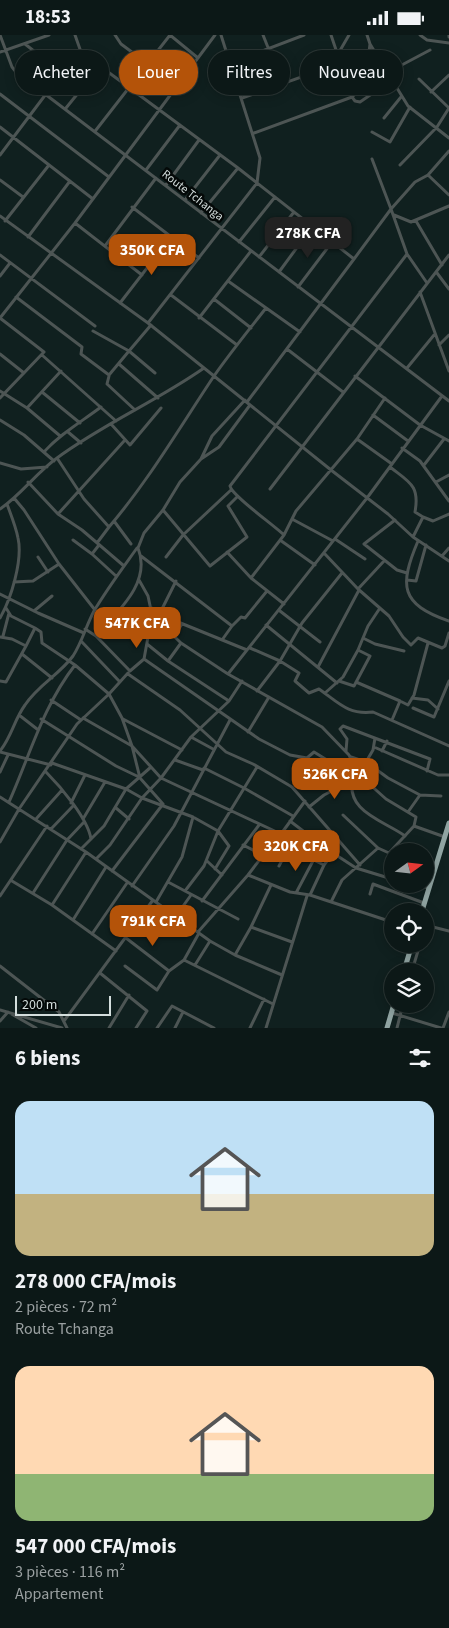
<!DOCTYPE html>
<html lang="fr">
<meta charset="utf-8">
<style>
body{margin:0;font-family:"Source Sans 3",sans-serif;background:#1a2524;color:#f1f3f6;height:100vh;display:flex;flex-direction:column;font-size:19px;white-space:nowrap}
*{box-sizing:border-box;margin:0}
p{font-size:16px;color:#9aa0a1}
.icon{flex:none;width:28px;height:28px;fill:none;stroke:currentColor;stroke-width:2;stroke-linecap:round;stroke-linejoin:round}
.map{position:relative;height:993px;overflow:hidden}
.drawer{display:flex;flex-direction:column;background:#0c1817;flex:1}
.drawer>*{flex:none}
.top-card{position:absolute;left:15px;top:15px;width:420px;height:45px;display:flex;gap:10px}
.needle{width:32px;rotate:75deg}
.fabs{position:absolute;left:384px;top:808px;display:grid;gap:10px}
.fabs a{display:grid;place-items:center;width:50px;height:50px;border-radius:50%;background:#0c1817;box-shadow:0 2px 12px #0003,0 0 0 1px #2c3736;font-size:25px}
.scale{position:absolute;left:15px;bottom:12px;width:96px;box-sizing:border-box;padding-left:5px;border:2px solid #d4dedd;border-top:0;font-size:14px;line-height:18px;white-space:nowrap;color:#d4dedd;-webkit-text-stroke:4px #040908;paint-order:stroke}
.price{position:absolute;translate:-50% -42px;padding:0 11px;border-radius:10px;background:#b45309;color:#fff;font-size:16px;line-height:32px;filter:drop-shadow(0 1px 2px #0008)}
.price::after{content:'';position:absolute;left:50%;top:30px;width:15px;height:11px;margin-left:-8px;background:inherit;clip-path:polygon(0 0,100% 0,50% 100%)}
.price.on{background:#222;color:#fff}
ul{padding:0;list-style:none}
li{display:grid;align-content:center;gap:10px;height:265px;padding:0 15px}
li span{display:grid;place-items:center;height:155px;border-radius:15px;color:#555}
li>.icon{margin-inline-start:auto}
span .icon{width:90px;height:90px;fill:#fffc;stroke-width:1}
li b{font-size:21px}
h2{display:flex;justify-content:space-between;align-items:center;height:60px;padding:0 15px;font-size:21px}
.chip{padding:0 18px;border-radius:22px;background:#0c1817;box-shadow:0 2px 12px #0003,0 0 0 1px #2c3736;font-size:18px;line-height:45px}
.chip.on{background:#b45309;color:#fff}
.status{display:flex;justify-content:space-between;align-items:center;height:35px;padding:0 25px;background:#0c1817;direction:ltr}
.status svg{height:14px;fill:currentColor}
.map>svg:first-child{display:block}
</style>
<div class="status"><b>18:53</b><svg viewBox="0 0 49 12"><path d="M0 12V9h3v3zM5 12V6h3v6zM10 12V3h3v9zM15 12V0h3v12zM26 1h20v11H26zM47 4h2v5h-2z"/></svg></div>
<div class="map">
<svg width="449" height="993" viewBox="0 0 449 993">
<rect width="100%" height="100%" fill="#10201f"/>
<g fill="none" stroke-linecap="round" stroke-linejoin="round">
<!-- minor -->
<path stroke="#4d5554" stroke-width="3" d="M0,0L12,32L16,37L449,366
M75,0L81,17L238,133L354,224L247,367
M115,0L121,9L148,29
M170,0L198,23
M221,0L260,123L257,148L148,288L331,435L388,479L413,502L449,526
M263,0L269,15
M367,0L370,9L365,50L352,62L355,66L360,67L392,45
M420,0L427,5L449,8
M449,0V2
M25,9L63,39
M370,9L408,71L449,103
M0,17L49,0
M338,19L349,0
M231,28L304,0
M366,49L430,15
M431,57L449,40
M0,59L109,142
M242,63L341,28L368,35
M66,73L100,31
M384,83L401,62
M0,92L93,164
M96,95L170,0
M372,97L390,107L410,72
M254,98L352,62L331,0
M0,120L46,59L81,17
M372,124L391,174L415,147L428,140L449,116
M400,130L437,92L449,73L419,44
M146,135L180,90
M428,140L449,160
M0,145L23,162
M166,150L199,105
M185,165L220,120
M132,172L199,223
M201,178L238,133
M394,180L411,187L449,171
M0,181L148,288
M5,186L49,130
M416,186L442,230
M75,188L142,240
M28,202L70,146
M239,207L275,162
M105,211L156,143
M0,220L95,291
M259,222L294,177
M354,224L391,174L407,219L427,248
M279,237L312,192
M437,238L449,254
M0,241L10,228
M228,246L300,297
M298,252L332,207
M420,257L449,336
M171,260L237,310
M16,262L82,312L81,319L109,340L129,316L93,296
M214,264L251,293
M120,268L171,202
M0,283L75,188L215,0
M0,283L44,317L0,363
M199,283L251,216
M151,290L129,316L155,338
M439,310L449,300
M287,314L343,357
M0,319L24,338
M42,320L116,386
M119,329L158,363
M407,333L434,300
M109,341L107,349L135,375
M355,341L420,390L449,406
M0,356L27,373L59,400
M42,357L80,388
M27,373L61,336
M373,380L408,406
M0,385L24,400L54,426
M111,389L130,410L161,373
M68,397L81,408
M357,404L392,429
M402,413L420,426L449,466
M44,417C60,399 81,387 101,372
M57,423L84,464L109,492C149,445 180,392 214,341C230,318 248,296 266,273
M201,424L219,412L250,370
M0,428L21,434L47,432
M424,430L444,404
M390,432C409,447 420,450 415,477L423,482L413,502
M28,447L58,479L82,495L124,531
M436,447L449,440
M270,454L449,220
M14,463L24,475L59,529L95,575
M0,474C21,460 36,438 57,423C103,389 157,366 204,333
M163,475L210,531L247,502L228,471L237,462
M58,479L125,405
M423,482L433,486L449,479
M292,484L296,476L357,404L385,363
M395,485L364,509L397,535L407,538
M114,486L131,509
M284,500C274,490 232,461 230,451L407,219
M335,504L365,524
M73,505L92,519
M280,505L315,530
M418,506C399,551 400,569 449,586
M97,508L109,492
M99,510L92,519L116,541
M227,517L251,543
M324,518L358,554L389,581L403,602L411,610L418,603L442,613L445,611L449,598
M141,521L232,591L222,605
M442,521L449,513
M38,522L48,537
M166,522L183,500L231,455
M407,545L416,546L426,510
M14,547L33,546L59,529
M358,554L384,526
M0,559L38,578L84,598
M284,569L251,543L284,500L292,484L333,506
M6,573L11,581L35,593L26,611
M151,573L161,576L178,587L247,615
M34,576L52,561
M161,576L176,546
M280,576L320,607
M152,580L181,608L228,639L367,463L442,361
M0,583C11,564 23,525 18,503C16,492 11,480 7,469
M266,590L337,648
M232,591L241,582L245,583L267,556
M35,593L41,597L42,608L75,630L109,659L128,638
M85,594L96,601L130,636L144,624L152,580L148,561L139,545
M3,601L9,578
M96,601C117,577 152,548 138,513L144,498L163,475L180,447L201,424L212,401L245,365
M174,601L182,589
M0,602L12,604L26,611L6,647L0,646
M363,603L375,609L404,616
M81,606L120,647
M147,609L168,626
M250,613L280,626L299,638L295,646L309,658L319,654C339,668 348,680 373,677L449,711
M22,619L52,643
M144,624L259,704L290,720L307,723L314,717L353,741
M318,632L359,555
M128,639L180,675L226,717L253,729L292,752L360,830
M228,639L322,692L349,720L357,738
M339,646L354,651L370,621L358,615
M356,647L400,666
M257,656L280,626L302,588L342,538
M325,658L343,642L358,615L368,591L380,573
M412,663L428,665L438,674
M51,665L81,685
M229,666L242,646
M413,673L434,682L449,646
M19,680L37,694
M83,683L132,711L140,743L163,769
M41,684L116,731L139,742
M123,684L182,715
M392,685L400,666L408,670L414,660L428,608
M248,697L269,662
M191,702L213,714
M374,712L438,740H449
M0,716C12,701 14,685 25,670C38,650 59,640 73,621C82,607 86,591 94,576C107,554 122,534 137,513
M346,716L347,704L340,694L343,691L430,724L427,736
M382,716L387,706
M0,717L51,730
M351,722L366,727L373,715L375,703
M175,725L203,735
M366,727L388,743L420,760L408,777
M52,728L126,754L142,763L193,782L218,796L229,811L215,834
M204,733L244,753L293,781
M0,737L8,720
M46,737C61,752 88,784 91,804
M357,738L386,764L416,782L414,791
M315,741L324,734L340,752
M353,741C344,777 383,785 405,801
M420,760L441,761
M0,762L86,817L210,906L235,920L282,940
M9,767C30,720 43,671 75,630
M71,768L85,740
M309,772L324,760L351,746
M116,773L129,784
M36,784L62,755
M83,784L105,747
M290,786L311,802L315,824
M51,794L73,771
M279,798L274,806L324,830L310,860
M0,807L19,774L77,689L109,659L122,683L132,711L161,743L281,799L305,766
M243,810L263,820
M378,813L389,818L414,791L445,802
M81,814L104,791L126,754L151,732
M96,824L110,810L142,763L161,743L191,702L229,666L168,626L181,608
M207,826L222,840
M324,830L333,818L356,833L392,844
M279,831L289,812
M112,836L163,769
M248,840L290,857L310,860L392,887
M12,846L52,870L116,916
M168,847L238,884
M412,849L429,853
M132,851L174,791L230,685
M185,856L204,831L218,796L257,732
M33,858L67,805L84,787
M296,858L314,824
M370,859L373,849L424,868
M0,861L47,791
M202,866L259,790
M156,867L182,822L193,782
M331,867L342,845L378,813L343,780
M52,870L86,817
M176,881L191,860
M73,885L106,832
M425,890L449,896
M251,892L271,850
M198,897L248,840L274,806
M199,898L184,925L273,969
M92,899L127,848
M126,903L169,936
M235,920L251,892L292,907
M195,930L210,906
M0,931L59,977L67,993
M125,931L157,955L169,936L184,925
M412,936L420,909
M100,938L147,976L136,993
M0,975L62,993
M392,978L441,993
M0,986L8,977L36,993
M64,986L153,865
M109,993L129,960
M157,993L172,971L214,993
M175,993L183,977
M250,993L264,964
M266,993L307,861
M397,993L403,969
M443,993L449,977"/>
<!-- highway -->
<path stroke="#90a4a2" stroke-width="5" d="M422,876L449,788
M404,936L412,909
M387,993L394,969"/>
</g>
<g text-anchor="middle" stroke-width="5" stroke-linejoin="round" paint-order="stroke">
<!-- street labels -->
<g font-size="12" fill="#d4dedd" stroke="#040908">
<text transform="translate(193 160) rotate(38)" y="4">Route Tchanga</text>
</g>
</g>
</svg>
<div class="fabs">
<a><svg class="needle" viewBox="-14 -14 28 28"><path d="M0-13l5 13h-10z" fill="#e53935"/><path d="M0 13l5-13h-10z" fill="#9aa0a1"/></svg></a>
<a><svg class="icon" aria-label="locate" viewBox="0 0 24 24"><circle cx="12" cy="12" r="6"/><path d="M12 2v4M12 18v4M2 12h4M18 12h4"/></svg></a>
<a><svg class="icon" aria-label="layers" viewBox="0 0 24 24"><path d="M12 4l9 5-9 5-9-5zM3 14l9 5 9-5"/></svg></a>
</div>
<div class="scale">200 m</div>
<b class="price on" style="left:308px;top:224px">278K CFA</b>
<b class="price" style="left:152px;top:241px">350K CFA</b>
<b class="price" style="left:137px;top:614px">547K CFA</b>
<b class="price" style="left:335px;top:765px">526K CFA</b>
<b class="price" style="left:296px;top:837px">320K CFA</b>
<b class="price" style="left:153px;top:912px">791K CFA</b>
<div class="top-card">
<a class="chip">Acheter</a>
<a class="chip on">Louer</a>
<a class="chip">Filtres</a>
<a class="chip">Nouveau</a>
</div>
</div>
<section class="drawer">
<h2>6 biens<svg class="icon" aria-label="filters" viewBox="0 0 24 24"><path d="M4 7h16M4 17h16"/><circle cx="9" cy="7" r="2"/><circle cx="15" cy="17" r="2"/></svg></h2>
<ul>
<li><span style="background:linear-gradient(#bfe0f5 60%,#c2b280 0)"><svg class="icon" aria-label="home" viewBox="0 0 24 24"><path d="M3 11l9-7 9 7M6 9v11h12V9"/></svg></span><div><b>278 000 CFA/mois</b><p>2 pièces · 72 m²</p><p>Route Tchanga</p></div></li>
<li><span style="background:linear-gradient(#ffd9b3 70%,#8fb573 0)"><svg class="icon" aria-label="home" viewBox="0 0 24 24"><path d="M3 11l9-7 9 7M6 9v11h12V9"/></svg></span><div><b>547 000 CFA/mois</b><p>3 pièces · 116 m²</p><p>Appartement</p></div></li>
</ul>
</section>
